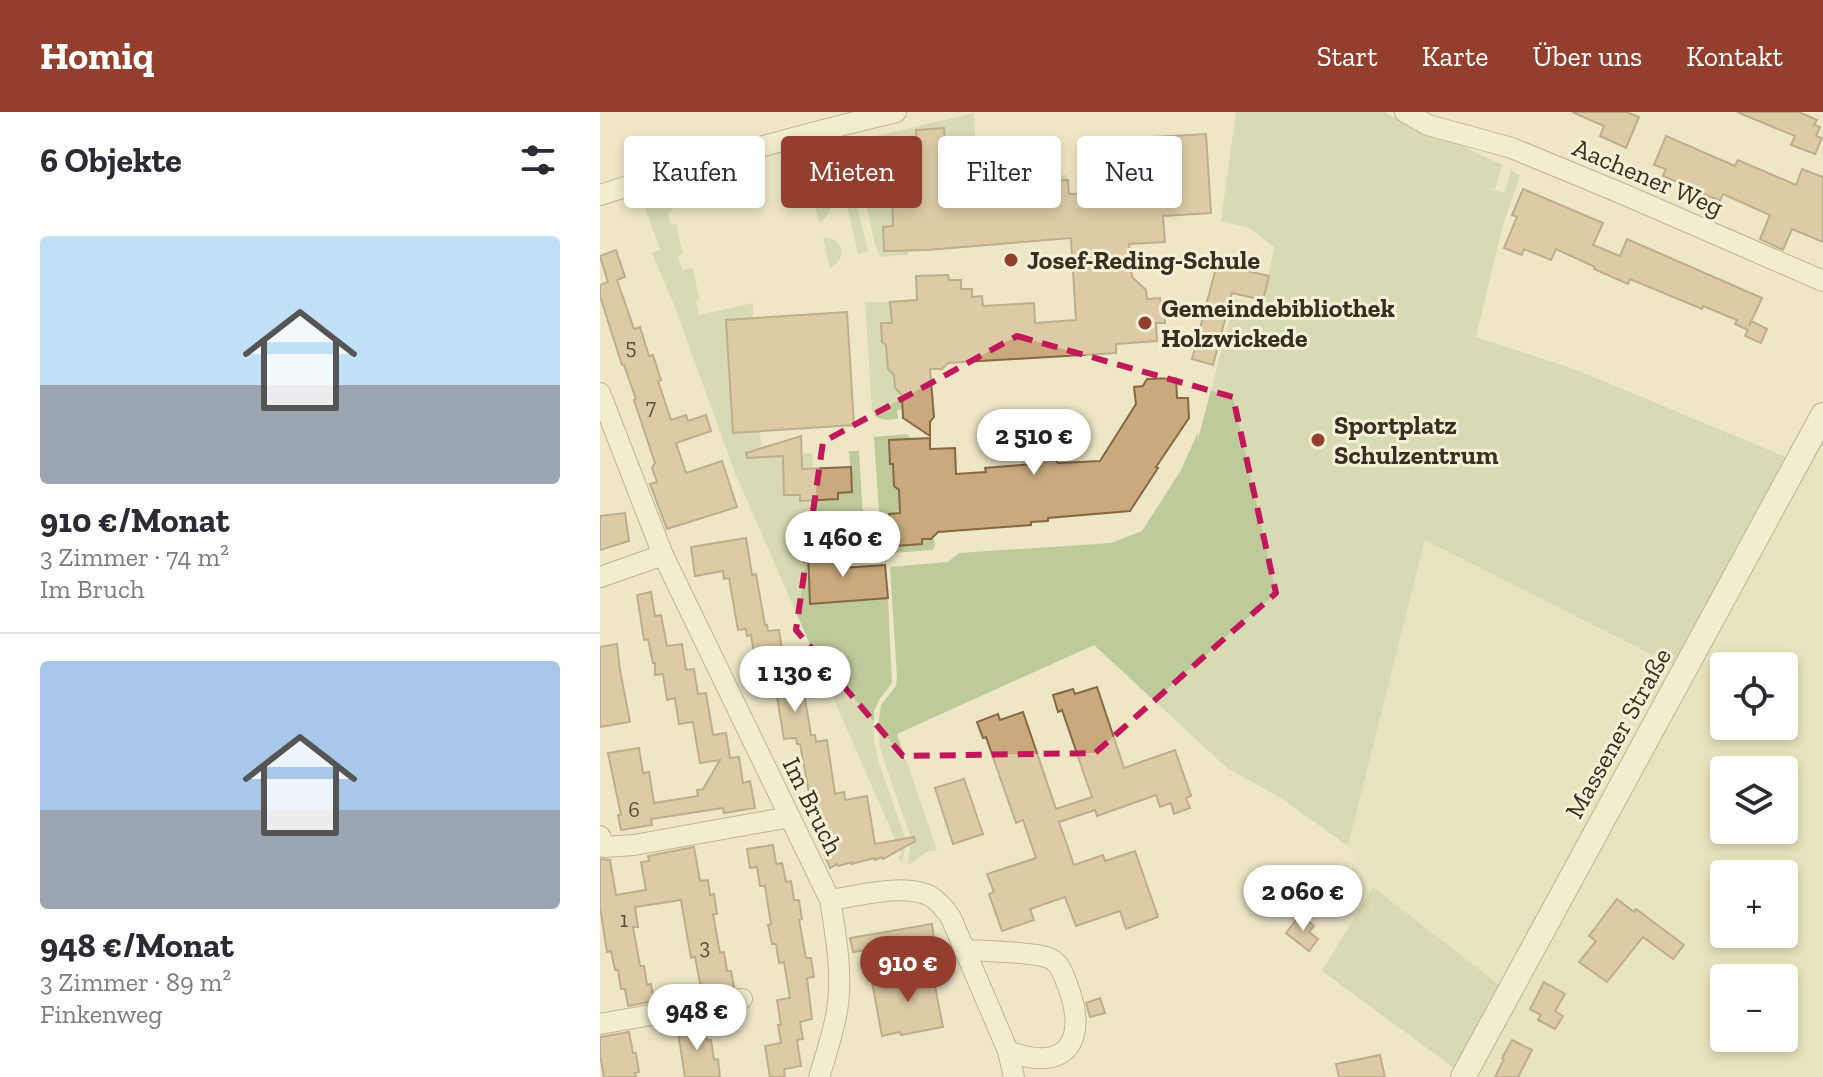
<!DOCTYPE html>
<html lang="de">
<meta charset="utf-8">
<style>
body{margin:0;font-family:"Zilla Slab",serif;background:#f7f7f7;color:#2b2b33;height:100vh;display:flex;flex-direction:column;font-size:30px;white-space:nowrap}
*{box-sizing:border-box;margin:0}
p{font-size:26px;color:#7c7c81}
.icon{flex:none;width:44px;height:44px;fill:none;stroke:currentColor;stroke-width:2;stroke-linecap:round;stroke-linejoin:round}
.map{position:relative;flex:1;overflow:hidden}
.side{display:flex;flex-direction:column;background:#fff;width:600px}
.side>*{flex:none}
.guide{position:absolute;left:24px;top:24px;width:760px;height:72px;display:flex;gap:16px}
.fabs{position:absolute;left:1110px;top:540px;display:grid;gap:16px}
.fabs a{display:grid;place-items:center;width:88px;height:88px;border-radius:8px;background:#fff;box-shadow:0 4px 12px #0003;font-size:40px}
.price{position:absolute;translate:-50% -68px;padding:0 18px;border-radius:28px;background:#fff;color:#222;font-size:26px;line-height:52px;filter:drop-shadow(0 2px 4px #0008)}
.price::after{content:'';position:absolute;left:50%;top:48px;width:24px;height:18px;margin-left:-12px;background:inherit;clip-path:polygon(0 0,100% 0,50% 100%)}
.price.on{background:#943e2e;color:#fff}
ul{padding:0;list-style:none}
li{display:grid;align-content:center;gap:16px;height:424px;padding:0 40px}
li+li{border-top:2px solid #e1e1e2}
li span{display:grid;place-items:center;height:248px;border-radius:8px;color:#555}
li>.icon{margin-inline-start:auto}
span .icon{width:144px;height:144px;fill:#fffc;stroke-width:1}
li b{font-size:34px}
h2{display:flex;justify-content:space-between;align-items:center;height:96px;padding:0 40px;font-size:34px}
.tag{padding:0 28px;border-radius:8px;background:#fff;box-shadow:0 4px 12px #0003;font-size:28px;line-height:72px}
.tag.on{background:#943e2e;color:#fff}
header{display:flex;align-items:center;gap:48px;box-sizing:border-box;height:112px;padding:0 40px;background:#943e2e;color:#fff}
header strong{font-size:38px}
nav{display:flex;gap:44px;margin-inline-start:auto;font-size:28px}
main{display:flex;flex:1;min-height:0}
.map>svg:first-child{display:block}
</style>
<header>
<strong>Homiq</strong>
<nav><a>Start</a><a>Karte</a><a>Über uns</a><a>Kontakt</a></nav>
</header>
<main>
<section class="side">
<h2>6 Objekte<svg class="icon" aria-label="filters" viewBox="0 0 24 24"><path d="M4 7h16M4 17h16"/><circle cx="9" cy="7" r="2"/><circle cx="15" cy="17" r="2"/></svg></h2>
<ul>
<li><span style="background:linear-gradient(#bfe0f5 60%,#9aa5b1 0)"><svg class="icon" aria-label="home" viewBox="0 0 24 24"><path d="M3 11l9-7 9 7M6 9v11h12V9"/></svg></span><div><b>910 €/Monat</b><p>3 Zimmer · 74 m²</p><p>Im Bruch</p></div></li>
<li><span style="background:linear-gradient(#a9c7e8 60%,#9aa5b1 0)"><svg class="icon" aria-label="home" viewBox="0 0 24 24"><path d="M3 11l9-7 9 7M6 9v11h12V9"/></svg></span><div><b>948 €/Monat</b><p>3 Zimmer · 89 m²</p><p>Finkenweg</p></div></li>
</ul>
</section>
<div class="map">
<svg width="1223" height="965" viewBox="0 0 1223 965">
<rect width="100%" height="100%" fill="#ede7c6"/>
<!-- farmland -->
<path fill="#e2e2b3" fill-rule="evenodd" d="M1223,303V965H863L908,881L773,775L748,734L825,428L1084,559ZM1124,554H1184V614H1124ZM1124,658H1184V718H1124ZM1124,762H1184V822H1124ZM1124,866H1184V926H1124Z"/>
<!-- green -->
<path fill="#bdcb9a" d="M636,0H785L788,3L847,26L902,53L895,77L881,75L905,81L911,58L920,64L903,113L876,225L974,257L1193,348L1084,559L825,428L748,734L681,686L627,656L494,533L297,622L337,738L326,740L308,753L311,727L280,636L278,616L281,593L296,574L297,566L290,455L348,450L359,441L511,431L542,419L581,358L598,320L597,331L635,187L662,194L674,135L649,116L621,109Z
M374,1L377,68L467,63L468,68L292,78L311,113L283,115L284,138L308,137V143L281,145L275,133L252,30Z
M243,32L268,139L258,142L235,40L237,34Z
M125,61L151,62L70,82L74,96L68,101L71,113L76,112L83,142L78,144L82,158L93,156L99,187L96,189L99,203L153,191V206L126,208L133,320L160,319L162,345L212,341L213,356L183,358L184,383H200V389L238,387V381L252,380L249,339H259L265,439L255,449L242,456L240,434L208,436L210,491L288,486L292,571L279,588L274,599V631L279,651L306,729L302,751L298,745L302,743L135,361L73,190L52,141L60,137L41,85L75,72Z
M212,80L224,83C235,93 231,104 219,111Z
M223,125L235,128C245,139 243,149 230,156Z
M265,190H290L292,211L281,212L282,229L286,233L288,257L294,259L295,276L298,280H302L303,297L297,298L298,307C286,308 277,310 272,298Z
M307,322L312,327L289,329L290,352H293L294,374L299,378L300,397L296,401L290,402L291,430L295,434L322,432V427H334L335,434L332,438L292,441L284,437L281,429L274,325Z
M773,775L903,876L858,959L722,859Z"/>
<!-- building -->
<path fill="#caa97d" stroke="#866843" stroke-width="2" d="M972,0H1027L1039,5L1026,36L1000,24L1004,14Z
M1137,0H1199L1217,8L1214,13L1220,15L1216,24L1222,26L1215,42L1191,33L1195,24Z
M344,16L348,75L468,68L469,82L525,80L521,27L606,22L611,101L563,104L565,130L529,132L532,165L546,178L547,187L560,186L561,194H565V211H556L557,229L516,232V241L348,251L342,257H330L334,305L330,310V324L303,306L302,283L295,276L294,263L288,257L286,233L282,230L281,211H292L290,190L317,188L316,164L348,163L349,168H361V177H372V185L382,184L383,194L434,191L435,211L476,208L471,126L327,138L284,139L283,115L293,114L292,78L320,77L316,18Z
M1066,24L1135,54L1138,48L1196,73L1202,57L1223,65V130L1192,117L1183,138L1160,127L1170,103L1123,82L1120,89L1063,64L1066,57L1054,53Z
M923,77L1003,111L993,133L1020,144L1027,127L1162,186L1149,214L1151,209L1167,217L1161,231L1145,224L1148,218L1135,212L1137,208L1103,194L1102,197L1030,167L1028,172L994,157L995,155L956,137L951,148L924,137L922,143L904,136L917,105L912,103Z
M16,138L25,165L17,168L34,217L40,215L49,244L53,243L61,268L58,269L71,308L86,303L88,309L106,303L111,319L76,331L86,361L122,349L137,395L67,417L50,372L57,370L52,356L55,351L34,288L36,287L24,253H22L0,184V173L8,170L0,144Z
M617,152L669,164L663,188L632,181L613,253L592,247Z
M247,200L254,313L133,321L126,208Z
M576,266L577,286H588L589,306L556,355L558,356L530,399L448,406V409L431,410V413L338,420L331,427H322V432L295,434L291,430L289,402L300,401L299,378L294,374L293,352H290L289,328L330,326V337L355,336L356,362L386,360L385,356L433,352L440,344H452L458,351L500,349L536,292L534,275L543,274L547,267Z
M201,324L202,357L251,355L252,380L238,381V387L200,389V383H184L183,344L147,346L146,341Z
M25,401L29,429L0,438V404Z
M146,426L152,463L156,462L165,513H167L168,519L179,518L186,564H192L193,570L202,569L211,623H215L216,630L227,628L235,682L244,680L245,688L267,684L275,732L314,725L315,729L283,747L282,745L275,748L274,746L252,752V750L238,754L237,752L230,756L224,742L213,685L210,686L200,632H197L196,626L184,627L175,573L172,574L171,568L159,570L151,523L147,524L146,517L138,518L129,466L124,467L123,459L95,464L91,435Z
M241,434L242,456L285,453L288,486L210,492L208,436Z
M51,480L55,504L61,503L67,534L82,532L86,558L94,557L98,582L106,581L113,623L126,621L130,646L139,645L143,671L150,669L155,696L124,701L123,696L51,707L52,713L21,718L18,703H21L8,641L39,636L43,661L49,660L54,691L98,684L97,678L103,677L120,648L100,651L93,610L79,612L75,586L67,588L63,562L55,563V551H53L48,527L44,528L37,483Z
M17,532L20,558L30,610L0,615V535Z
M497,575L524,656L575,638L591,684L586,686L590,696L574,702L571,691L560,695L556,683L497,704L495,698L459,710L474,753L503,743L505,749L535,739L558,805L526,817L520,799L476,814L465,785L430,797L434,808L402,819L389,782L394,780L387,762L436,746L423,708L416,711L386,625L383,626L377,610L398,602L400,608L423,600L456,697L492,685L462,598L458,600L453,583L473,577L475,582Z
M364,667L383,722L353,732L335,676Z
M173,733L176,752L182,751L186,770L191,769L194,788H199L202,807L199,808L206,846H211L214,865L207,866L212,907L200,910L203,927L197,928L201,954L184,957L185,965H170L165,934L181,931L178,913H181L177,888L190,886L184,850L179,851L176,832H172L168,813L171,812L165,774H160L157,755L150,756L147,737Z
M94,735L100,769L108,768L110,783L114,782L117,802H113L120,841L124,840L127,859H131L134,875L102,881L95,845L91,846L81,788L35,795L38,815H33L40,854H44L47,873L51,872L54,889L28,894L25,877H21L18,858H15L11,839L7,840L0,795V747L10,748L16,783L46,778L41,750L49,749L48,744Z
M1017,787L1034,800L1036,797L1084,833L1073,847L1043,825L1007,870L979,850L996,829L989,824Z
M700,803L714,814L709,820L718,827L709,839L686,821Z
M332,812L334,827L253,840L250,826Z
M332,859L343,915L301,923L300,920L282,924L272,870Z
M944,870L965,882L955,899L963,904L955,917L938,908L941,903L930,897Z
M500,886L505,901L490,905L486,891Z
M104,910L107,929L111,928L114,948L118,947L120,965H85L77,914Z
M29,920L33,941H36L39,960L35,961L36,965H4L0,942V925Z
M912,928L932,938L918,965H895L904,947L902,946Z
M780,943L785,965H739L736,952Z"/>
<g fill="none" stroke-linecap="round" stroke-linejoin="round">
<!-- minor casing -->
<g stroke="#877a5c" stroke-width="22">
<path id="minor" d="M805,0L828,13L912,36L1023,82L1223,169
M0,83C99,51 195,24 296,0
M0,281L63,443L230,788C236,824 243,863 237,899C233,922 226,943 219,965
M0,465L63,443
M0,724L4,735L34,733L190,705
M230,788C258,784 304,771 330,784C339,789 345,797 351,806L408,939L414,965
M364,838C381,839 439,840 451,847C460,851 464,864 467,872C489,927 468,962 408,939
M0,912L142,887"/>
</g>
<!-- tertiary casing -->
<g stroke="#877a5c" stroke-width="26">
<path id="tertiary" d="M863,965L1223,303"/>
</g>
<!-- minor -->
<use href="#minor" stroke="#f8f3d9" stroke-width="20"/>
<!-- tertiary -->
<use href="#tertiary" stroke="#f8f3d9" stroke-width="24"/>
</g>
<!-- marked area -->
<path d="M0 0H1223V965H0ZM417,224L633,285L676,481L495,641L303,644L196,518L223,330Z" fill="#ede7c6" fill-opacity=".55" fill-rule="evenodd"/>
<path fill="none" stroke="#c2185b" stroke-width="6" stroke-dasharray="16 10" stroke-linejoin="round" d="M417,224L633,285L676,481L495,641L303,644L196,518L223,330Z"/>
<!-- markers -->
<g fill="#943e2e" stroke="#f4f0d5" stroke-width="3">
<circle cx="411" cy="148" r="8"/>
<circle cx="545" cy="211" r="8"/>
<circle cx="718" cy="328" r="8"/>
</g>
<g text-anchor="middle" stroke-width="6" stroke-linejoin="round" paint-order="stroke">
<!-- number labels -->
<g font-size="22" fill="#5c4e36">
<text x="31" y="242">5</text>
<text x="51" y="302">7</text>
<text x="34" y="705">6</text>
<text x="24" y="815">1</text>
<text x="105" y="842">3</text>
</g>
<!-- street labels -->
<g font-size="26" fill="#382f1f" stroke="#f4f0d5">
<text transform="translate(1048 65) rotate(23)" y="9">Aachener Weg</text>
<text transform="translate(1018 621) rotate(-61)" y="9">Massener Straße</text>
<text transform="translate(213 694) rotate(64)" y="9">Im Bruch</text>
</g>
<!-- poi labels -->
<g font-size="26" font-weight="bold" fill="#382f1f" stroke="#f4f0d5" text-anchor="start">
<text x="427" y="157">Josef-Reding-Schule</text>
<text x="561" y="205">Gemeindebibliothek<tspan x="561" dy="30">Holzwickede</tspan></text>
<text x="734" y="322">Sportplatz<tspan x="734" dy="30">Schulzentrum</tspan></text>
</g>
</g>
</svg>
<div class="fabs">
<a><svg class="icon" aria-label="locate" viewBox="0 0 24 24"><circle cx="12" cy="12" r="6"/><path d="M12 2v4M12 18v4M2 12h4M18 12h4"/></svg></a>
<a><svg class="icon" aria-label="layers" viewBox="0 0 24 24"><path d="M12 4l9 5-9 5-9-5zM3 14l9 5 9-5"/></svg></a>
<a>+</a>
<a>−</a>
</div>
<b class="price" style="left:434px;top:365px">2 510 €</b>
<b class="price" style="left:243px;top:467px">1 460 €</b>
<b class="price" style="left:195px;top:602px">1 130 €</b>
<b class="price" style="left:703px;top:821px">2 060 €</b>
<b class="price on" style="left:308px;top:892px">910 €</b>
<b class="price" style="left:97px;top:940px">948 €</b>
<div class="guide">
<a class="tag">Kaufen</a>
<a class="tag on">Mieten</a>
<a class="tag">Filter</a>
<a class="tag">Neu</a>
</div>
</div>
</main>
